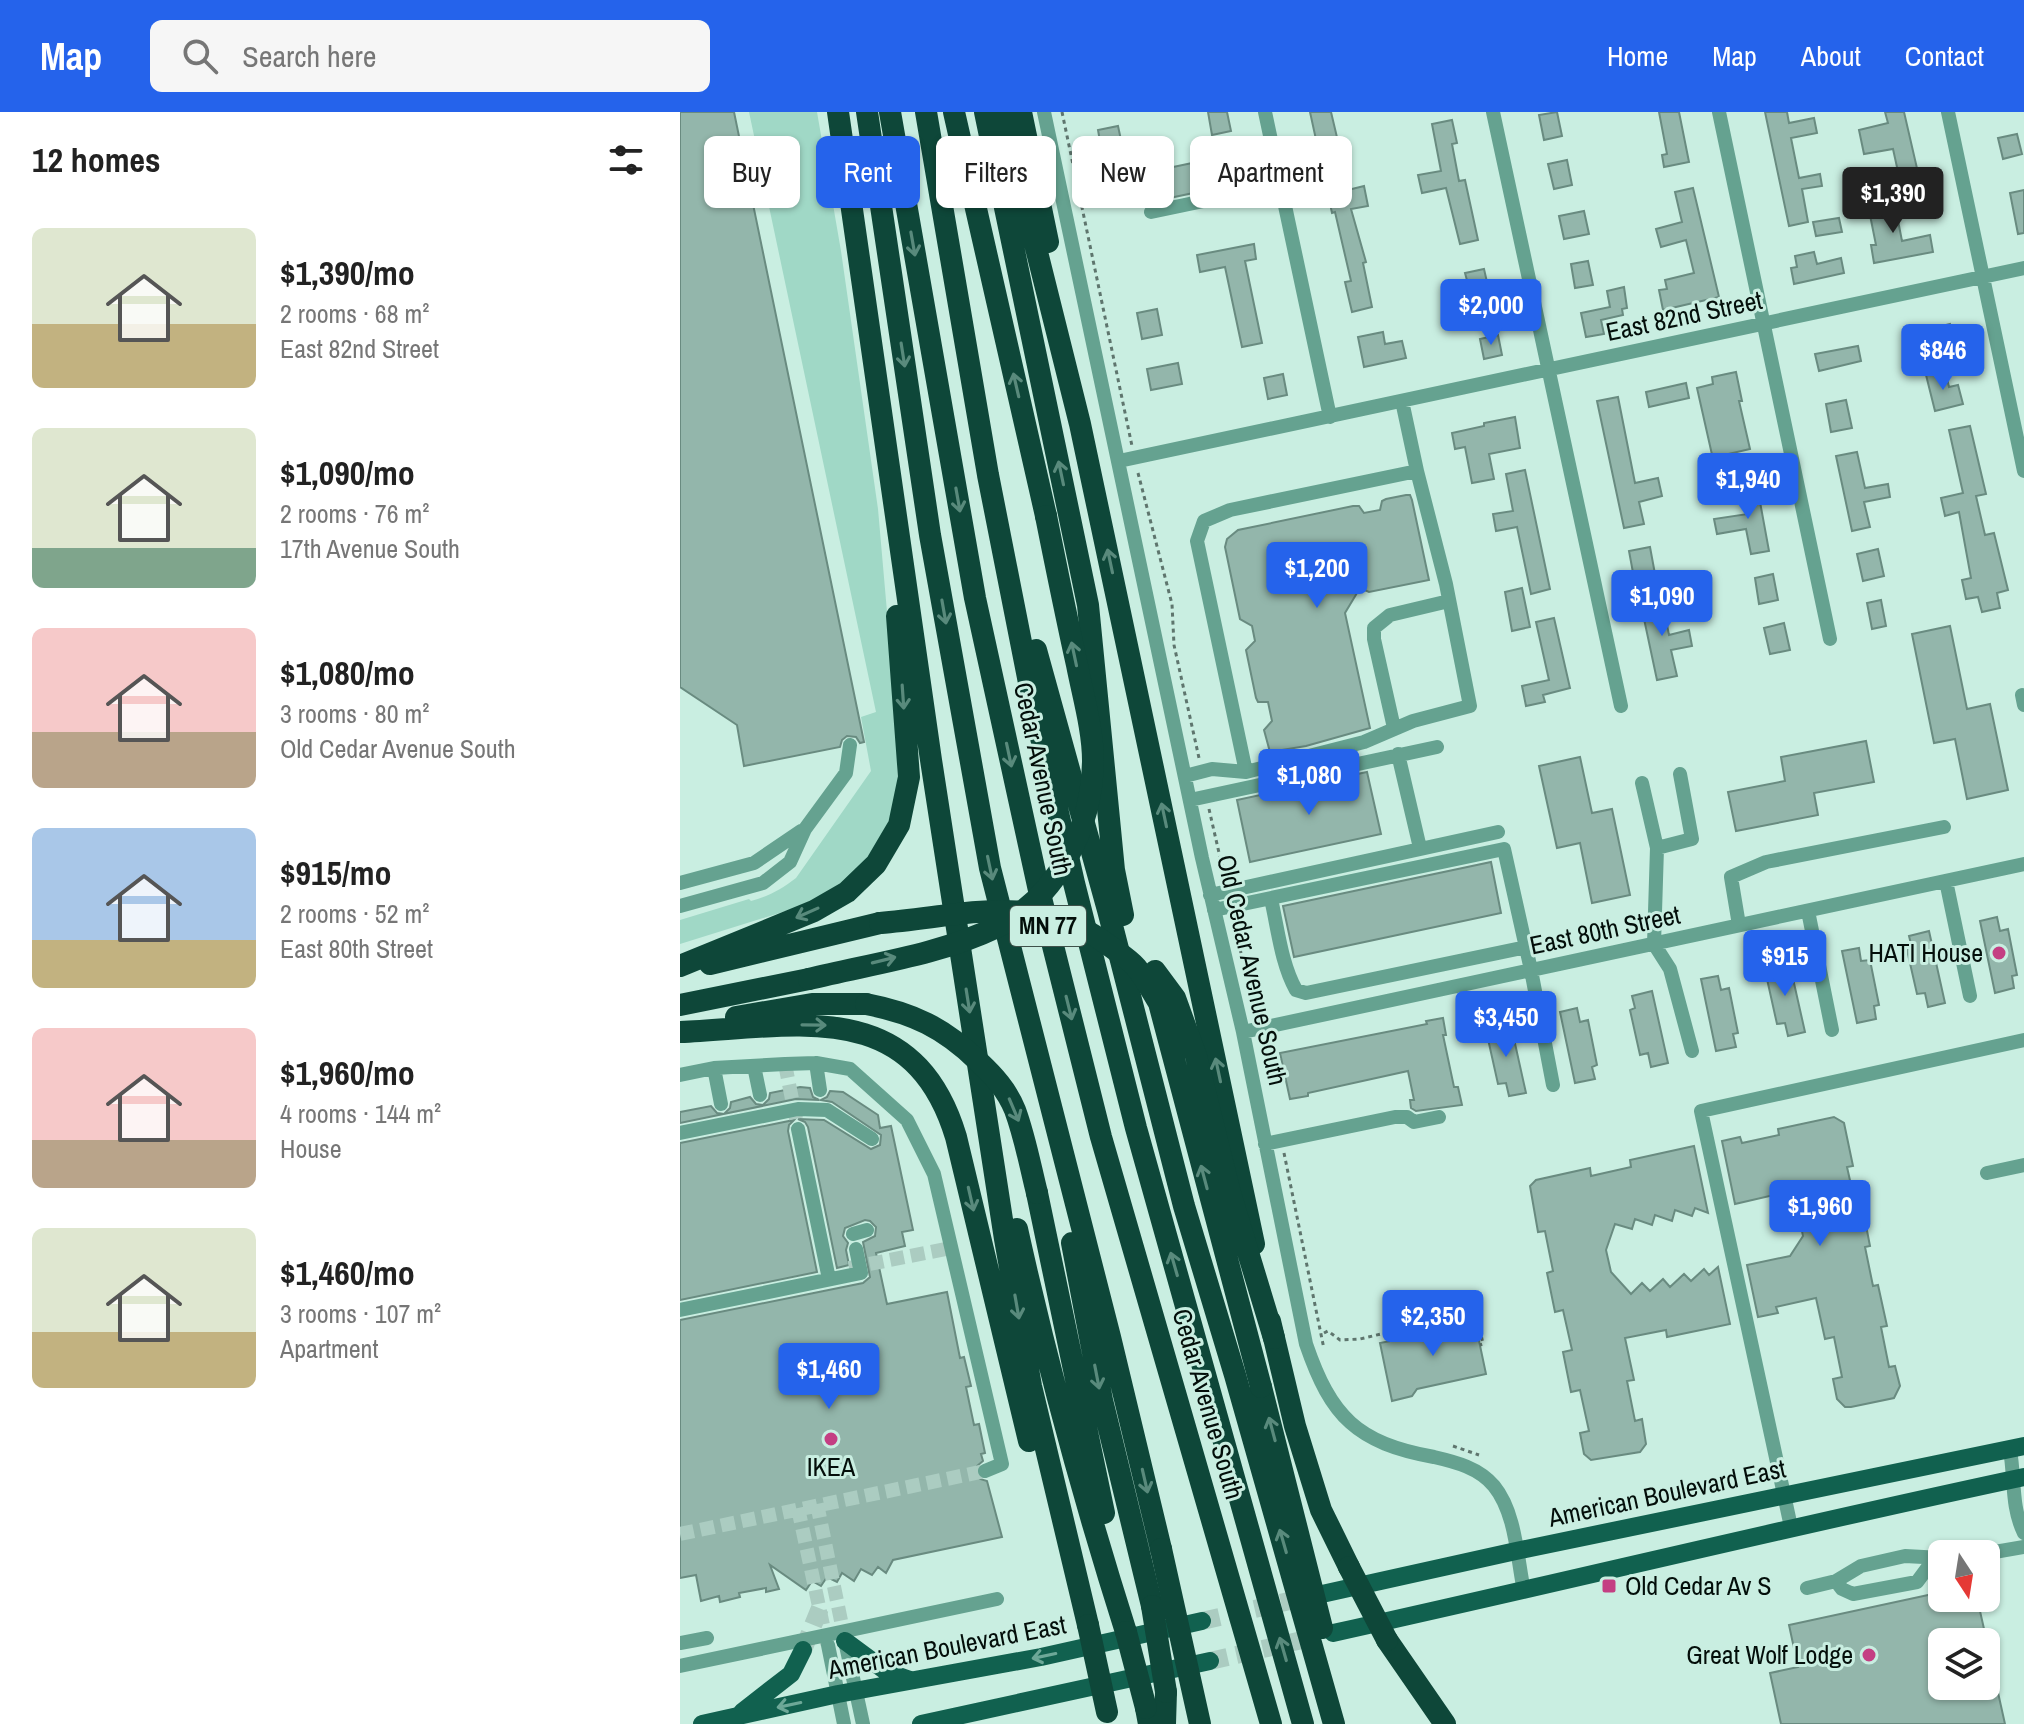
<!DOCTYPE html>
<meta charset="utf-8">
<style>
body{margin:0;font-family:"Archivo Narrow",sans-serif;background:#f6f6f6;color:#222;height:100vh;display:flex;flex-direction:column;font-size:30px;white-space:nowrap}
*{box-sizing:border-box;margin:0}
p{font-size:26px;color:#767676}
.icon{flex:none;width:44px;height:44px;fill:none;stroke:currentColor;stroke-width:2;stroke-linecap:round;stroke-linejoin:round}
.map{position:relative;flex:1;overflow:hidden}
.details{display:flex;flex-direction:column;background:#fff;width:680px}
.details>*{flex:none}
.banner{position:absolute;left:24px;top:24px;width:760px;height:72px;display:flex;gap:16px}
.needle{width:52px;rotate:168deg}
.buttons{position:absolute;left:1248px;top:1428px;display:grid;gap:16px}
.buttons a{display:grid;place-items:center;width:72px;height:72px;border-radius:12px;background:#fff;box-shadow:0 2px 6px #0004;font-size:40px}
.price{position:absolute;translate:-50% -68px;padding:0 18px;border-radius:8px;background:#2563eb;color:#fff;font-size:26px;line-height:52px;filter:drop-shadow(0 2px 4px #0008)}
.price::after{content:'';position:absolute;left:50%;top:48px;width:24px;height:18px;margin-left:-12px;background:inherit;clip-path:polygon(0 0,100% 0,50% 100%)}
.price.current{background:#222;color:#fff}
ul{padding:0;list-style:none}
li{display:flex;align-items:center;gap:24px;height:200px;padding:0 32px}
li span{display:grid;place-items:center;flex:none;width:224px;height:160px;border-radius:12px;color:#555}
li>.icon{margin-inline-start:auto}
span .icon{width:96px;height:96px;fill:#fffc;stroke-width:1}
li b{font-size:34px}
h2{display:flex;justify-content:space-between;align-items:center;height:96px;padding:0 32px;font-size:34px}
.pill{padding:0 28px;border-radius:12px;background:#fff;box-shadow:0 2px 6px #0004;font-size:28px;line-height:72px}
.pill.current{background:#2563eb;color:#fff}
header{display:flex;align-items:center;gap:48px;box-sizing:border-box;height:112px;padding:0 40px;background:#2563eb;color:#fff}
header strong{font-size:38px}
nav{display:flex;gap:44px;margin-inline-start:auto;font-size:28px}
.search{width:560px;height:72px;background:#f6f6f6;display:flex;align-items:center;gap:20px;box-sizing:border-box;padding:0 28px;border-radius:12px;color:#767676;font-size:30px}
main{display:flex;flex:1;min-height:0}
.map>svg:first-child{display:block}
</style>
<header>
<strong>Map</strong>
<div class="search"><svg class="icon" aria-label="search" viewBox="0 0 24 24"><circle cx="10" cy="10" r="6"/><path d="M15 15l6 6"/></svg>Search here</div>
<nav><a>Home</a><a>Map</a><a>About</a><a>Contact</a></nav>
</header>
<main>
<section class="details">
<h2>12 homes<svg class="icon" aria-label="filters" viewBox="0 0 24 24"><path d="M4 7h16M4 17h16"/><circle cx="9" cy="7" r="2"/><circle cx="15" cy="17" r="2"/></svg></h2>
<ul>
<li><span style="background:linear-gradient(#dfe7d0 60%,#c2b280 0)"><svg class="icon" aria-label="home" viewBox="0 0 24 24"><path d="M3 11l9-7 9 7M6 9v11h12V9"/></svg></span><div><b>$1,390/mo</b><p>2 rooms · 68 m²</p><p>East 82nd Street</p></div></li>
<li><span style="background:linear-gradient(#dfe7d0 75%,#7fa58c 0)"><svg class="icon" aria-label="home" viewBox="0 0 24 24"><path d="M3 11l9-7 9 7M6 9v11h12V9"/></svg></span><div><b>$1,090/mo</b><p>2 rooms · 76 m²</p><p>17th Avenue South</p></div></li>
<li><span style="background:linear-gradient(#f6c9c9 65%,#b9a48a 0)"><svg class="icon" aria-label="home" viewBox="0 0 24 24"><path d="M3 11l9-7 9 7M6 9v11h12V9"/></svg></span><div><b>$1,080/mo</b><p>3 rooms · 80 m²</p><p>Old Cedar Avenue South</p></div></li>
<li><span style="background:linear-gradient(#a9c7e8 70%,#c2b280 0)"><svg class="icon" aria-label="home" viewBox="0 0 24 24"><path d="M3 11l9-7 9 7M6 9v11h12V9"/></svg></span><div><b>$915/mo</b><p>2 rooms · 52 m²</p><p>East 80th Street</p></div></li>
<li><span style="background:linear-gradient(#f6c9c9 70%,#b9a48a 0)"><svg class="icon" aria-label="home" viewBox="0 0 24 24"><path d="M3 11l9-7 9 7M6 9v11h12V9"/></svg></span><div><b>$1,960/mo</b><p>4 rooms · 144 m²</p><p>House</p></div></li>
<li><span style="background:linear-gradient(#dfe7d0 65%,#c2b280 0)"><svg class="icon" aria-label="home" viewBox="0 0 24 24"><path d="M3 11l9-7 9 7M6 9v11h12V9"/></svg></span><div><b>$1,460/mo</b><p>3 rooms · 107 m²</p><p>Apartment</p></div></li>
</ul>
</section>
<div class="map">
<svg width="1344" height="1612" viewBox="0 0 1344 1612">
<rect width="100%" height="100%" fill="#c9eee1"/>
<!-- green -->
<path fill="#a0d8c6" d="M69,0H137L161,139L198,397L215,591L218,671L215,694L202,724L184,750L170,765L135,790L0,832V808L69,787L71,789C89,784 102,777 116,766L191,659L181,605L196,600Z"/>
<!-- building -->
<path fill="#93b6ab" stroke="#698b80" stroke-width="2" d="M0,0H54L184,630L180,631L176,625L167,624L162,628L160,635L64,654L57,613L0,575Z
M528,0H547L551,19L532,23Z
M630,0H651L660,38L657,39L663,71L667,70L668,78L684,74L688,94L671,97L686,150L683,151L692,195L672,200L665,170L671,169L655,100L652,101Z
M877,0L882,24L864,28L859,3Z
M979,0H999L1009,50L984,55L982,43L987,42Z
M1085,0H1107L1109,11L1134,6L1137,21L1111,26L1119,66L1140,62L1142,74L1122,77L1128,110L1109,114Z
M1205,0H1224L1245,91L1226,96L1213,37L1184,42L1179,18L1208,11Z
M772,8L777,31L772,32L779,69L785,68L798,128L780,132L766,76L742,81L738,63L761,59L752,12Z
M438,14L444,42L423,46L418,18Z
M1337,22L1342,42L1323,47L1318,26Z
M536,46L542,75L480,88L474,59Z
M887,48L892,73L874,77L868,52Z
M1013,76L1039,185L983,198L979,178L987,177L985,168L1014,161L1006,128L981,135L976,117L1002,110L995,80Z
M1344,78V121L1338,122L1330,81Z
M1214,88L1222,129L1250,123L1253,140L1194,151L1191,133H1196L1188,93Z
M904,99L909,122L884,127L879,104Z
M1159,106L1162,120L1136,124L1133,110Z
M574,132L576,147L565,149L582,231L562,235L545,155L520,160L517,143Z
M1134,140L1137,152L1161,146L1164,161L1114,172L1111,156L1117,155L1115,144Z
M908,149L913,173L895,176L891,152Z
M804,157L809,179L791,183L785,161Z
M944,175L947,196L942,197L943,203L921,208L924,222L906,225L901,201L930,195L927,179Z
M477,197L482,223L462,227L457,201Z
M1270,212L1277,242L1257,247L1250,217Z
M703,220L705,232L722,229L726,246L684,255L678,225Z
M818,223L822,243L804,247L800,227Z
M1178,234L1181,249L1139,259L1135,242Z
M498,251L502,272L471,278L467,257Z
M1265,258L1269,275L1278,273L1283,292L1255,299L1246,263Z
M1056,260L1062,289H1059L1070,337L1044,343L1051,379L1041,381L1039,372L1023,375L1020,358L1035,356L1017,276L1033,272L1032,265Z
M603,262L607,283L588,287L584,266Z
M1006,271L1009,286L969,295L966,280Z
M938,285L955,371L978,366L982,384L959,390L964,412L944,416L917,289Z
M1166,288L1172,316L1151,320L1146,292Z
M835,305L840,336L809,342L814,367L792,371L785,335L775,337L772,321L804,314V311Z
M1290,314L1306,382L1296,384L1305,423L1314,421L1328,478L1317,481L1320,496L1302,500L1298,485L1286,487L1282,468L1291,466L1279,400L1265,404L1261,386L1283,381L1269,318Z
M1177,340L1185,376L1208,372L1210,385L1184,390L1190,415L1172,419L1156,344Z
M845,358L870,477L851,482L837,415L816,419L813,402L833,399L826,362Z
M1076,368L1089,439L1071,442L1066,417L1037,422L1034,407L1068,402L1062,371Z
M726,383H730L732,388L749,468L689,480L680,476L665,501L690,616L626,634L590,640L584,618L592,609L588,590H578L576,586L566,538L575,529L572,514L560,507L545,435L547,427L558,418L673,394H679L684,401L700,398L702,389L706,387Z
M970,435L975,462L954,466L949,439Z
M1198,437L1204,464L1183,469L1177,442Z
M1093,462L1098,488L1079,492L1075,466Z
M842,476L850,515L832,519L825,480Z
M981,483L989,523L1009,518L1012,534L991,538L997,564L977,568L960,488Z
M1201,488L1206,514L1192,517L1187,491Z
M874,506L890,576L863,583L865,590L846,594L842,574L869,568L856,510Z
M1104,511L1110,538L1090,542L1084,516Z
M1270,514L1287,597L1310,592L1328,678L1287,687L1275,627L1254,631L1232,522Z
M1186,629L1194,670L1134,681L1138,703L1056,719L1048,680L1105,669L1101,645Z
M900,645L912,701L932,697L950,783L912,791L900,731L877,736L859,654Z
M687,660L701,722L570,750L557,688Z
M811,750L821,801L614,845L603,794Z
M1317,805L1320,819L1328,817L1337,863L1332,864L1334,876L1315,881L1300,809Z
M1249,819L1265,891L1248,895L1245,881L1237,882L1227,838L1232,836L1229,824Z
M1179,836L1181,849L1190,848L1199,893L1194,894L1196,907L1177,911L1162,839Z
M1109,849L1125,920L1108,924L1105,911L1097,912L1087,867L1092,866L1089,853Z
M1038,864L1041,878L1049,876L1058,921L1053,922L1056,935L1036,939L1021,867Z
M972,879L988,951L971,955L968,941L960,943L950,898L955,896L952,884Z
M897,896L900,910L908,908L917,953L912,955L915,967L895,971L880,900Z
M763,906L766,923H763L774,975H778L782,993L736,999L731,996L730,988H734L728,959L628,981V984L610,987L600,941L747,912L746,909Z
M830,909L846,981L829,984L826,971L818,972L808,927L813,926L810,914Z
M120,975L130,976L133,985L139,988L116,987L0,1011V1000L31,994L37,1001L44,1002L50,996L51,990L70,985L76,992L83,993L89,987L90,981Z
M150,979L163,980L198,1003L200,1016L211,1014L233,1118L222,1120L225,1134L196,1141L207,1192L267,1180L280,1246L284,1245L291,1274L286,1275L294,1313L299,1312L305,1341L301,1342L303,1349L297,1354L296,1362L300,1367L307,1369L322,1425L213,1448L206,1461L198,1455L192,1463L181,1457L174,1469L162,1461L157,1470L147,1465L141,1474L132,1469L126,1478L90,1453L99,1477L86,1480V1476L59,1481L60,1485L40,1490L39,1484L21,1489L16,1463L0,1466V1208L183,1171L190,1165L183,1130L195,1124L196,1115L190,1109L185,1108L165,1116L163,1124L168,1131L166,1138L169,1153L157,1156L128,1015L125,1010L118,1007L144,1008L191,1037L200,1033L201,1023L152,990L141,988L147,985Z
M1154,1005L1164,1011L1173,1054L1167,1055L1176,1095L1182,1093L1190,1134L1185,1135L1193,1174L1198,1173L1207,1214L1201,1215L1209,1255L1215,1254L1220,1274L1214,1286L1171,1295H1165L1157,1287L1153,1267L1162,1265L1154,1225L1145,1227L1136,1186L1096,1195L1098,1201L1078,1205L1067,1153L1110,1144L1123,1124L1117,1095L1098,1082L1055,1092L1042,1029L1060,1025L1062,1031L1099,1023L1098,1017Z
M114,1008L109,1013L108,1019L137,1160L0,1188V1031Z
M1014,1034L1028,1101L1015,1096L1012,1104L995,1098L992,1109L975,1103L972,1113L955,1107L952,1117L935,1112L926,1138L931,1160L951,1182L962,1171L970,1179L983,1167L990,1175L1004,1162L1011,1169L1024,1157L1029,1163L1038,1155L1050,1212L987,1225L986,1218L945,1226L954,1268L947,1269L955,1309L962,1307L966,1332L960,1340L911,1348L904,1342L900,1321L909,1319L900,1278L891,1280L883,1240L892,1238L883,1198L875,1200L867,1161L873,1159L865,1119L858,1120L850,1074L856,1068L910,1056L911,1064L951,1055L950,1048Z
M760,1205L766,1210L794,1205L806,1262L737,1277L732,1284L712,1289L700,1231L750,1221Z
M1262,1480V1486H1297L1307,1530H1262V1574H1306V1550L1311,1549L1325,1612H1101L1090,1561L1118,1555L1109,1513Z"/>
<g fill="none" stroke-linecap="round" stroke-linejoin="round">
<!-- minor-tunnel -->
<path stroke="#abccc1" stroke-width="14" stroke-dasharray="14 7" stroke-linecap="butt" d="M105,952L118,1017
M169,1156L271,1136
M137,1392L165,1528
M118,1396L147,1532
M0,1422L305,1359"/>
<!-- major-tunnel -->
<path stroke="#abccc1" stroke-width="18" stroke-dasharray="18 9" stroke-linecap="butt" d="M522,1509L631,1484
M123,1538L140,1496
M530,1549L640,1524"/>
<!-- path -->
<path stroke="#5e756d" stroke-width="3" stroke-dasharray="4 4" stroke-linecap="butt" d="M382,0L452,334
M458,361L492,492L494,533L519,646
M529,697L545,767
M553,806L563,850
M604,1041L644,1237
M644,1221L648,1219L660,1228L680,1227L751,1210L765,1200L795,1194L803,1232L800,1233
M773,1334L799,1343"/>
<!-- minor -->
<path stroke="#65a290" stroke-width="14" d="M364,0L522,746L563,920L626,1232C651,1305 677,1331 754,1345C776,1350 799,1356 814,1374C836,1401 837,1446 844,1479
M585,0L650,305
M813,0L941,594
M1039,0L1150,527
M1268,0L1344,359
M471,100L600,73
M439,349L1344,156
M1342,583L1344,593
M714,616L694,527V516L710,503L769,489
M718,642L740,736
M566,660L517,429L524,409L550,398L737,359
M505,664L532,657L566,660L684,630L733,609L790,594L766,472L737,359L722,289
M962,671L977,736L974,832L990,857L1012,939
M510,688L757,635
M977,736L1012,727L1000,662
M1266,769L1290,884
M0,771L74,751L121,719
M530,783L818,720
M591,787C598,817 601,851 616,878L626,881L846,835
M0,794L83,771L110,750L125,717L166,661L170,633
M534,798L824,737L851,858L873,973
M1128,799L1152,918
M1059,813L1051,765L1086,750L1264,715
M563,920L1344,752
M136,951L140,978
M74,954L80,983
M34,956L41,992
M0,963L34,956L105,952L136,951L170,957L227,1008L254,1062L322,1352L305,1359
M118,1017L149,1167
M0,1021L118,997L147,998L192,1027
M585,1032L715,1005H727L734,1010L759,1005
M1307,1061L1344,1053
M173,1122L187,1118
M0,1198L181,1161L176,1137
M1330,1338C1335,1366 1331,1395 1344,1421
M1111,1415L1021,999L1344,928
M1303,1442L1344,1435
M1156,1469L1162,1477L1173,1482L1237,1470L1254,1447
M1127,1476L1156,1469L1181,1454L1225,1444L1262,1446
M165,1529L183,1612
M0,1531L27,1526
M148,1533L164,1612
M0,1554L317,1487"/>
<!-- major -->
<path stroke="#11614f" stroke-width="18" d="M642,1482L836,1439L1344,1334
M653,1521C884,1470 1113,1414 1344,1365
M165,1529L207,1560L230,1568
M62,1600L111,1562L123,1538
M22,1612L158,1582L361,1545L522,1509
M241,1612L530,1549"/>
<!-- highway -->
<path stroke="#0e4739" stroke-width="22" d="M158,0L251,648L325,1127L351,1274L408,1513
M187,0L250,423L310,756L430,1225L481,1437
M210,0L295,486L358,774L421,1025L591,1612
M246,0L308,363L352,586L394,771L456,1016L623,1612
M274,0L366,404
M305,0L408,493L434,758L443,803
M322,0L400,312L574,1132
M341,0L368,130
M356,538L428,798L504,1094L555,1263L654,1612
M30,852L200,811
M0,854L134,799L167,780L196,752L219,713L229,665L217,504
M0,893L129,867
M56,905L132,892H186
M0,920C115,915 233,883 276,1025L349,1329
M357,1081L424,1401
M337,1117C367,1252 404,1388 446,1520
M392,1131L422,1288L472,1494
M590,1209L615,1314L641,1398L669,1455
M581,1275L642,1516
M707,1528L765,1612
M466,1596L469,1612
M485,1612L486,1580"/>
<!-- highway-bridge -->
<path stroke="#0e4739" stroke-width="22" d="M200,811C281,805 355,778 427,832C436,839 448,846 456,855C465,866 472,880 479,891L581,1275
M475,859L495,886L516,944L550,1081L594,1226
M129,867C190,852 259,843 317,815C378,785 412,715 413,649C413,618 403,584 397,553C386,503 376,454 366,404
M186,892C233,901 264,916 298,949C314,964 327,978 335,998C345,1025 350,1053 357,1081
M481,1437L520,1612
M669,1455L707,1528
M472,1494L486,1580
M408,1513L427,1600
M446,1520L466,1596"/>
</g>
<!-- one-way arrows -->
<defs><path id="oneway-shaft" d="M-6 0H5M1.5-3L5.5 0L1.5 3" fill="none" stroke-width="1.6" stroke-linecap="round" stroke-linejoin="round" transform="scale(2)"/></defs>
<g stroke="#598a7c">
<use href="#oneway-shaft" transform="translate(233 132) rotate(80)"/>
<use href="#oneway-shaft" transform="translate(223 243) rotate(81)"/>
<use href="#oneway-shaft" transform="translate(336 273) rotate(-103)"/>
<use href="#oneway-shaft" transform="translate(381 361) rotate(-102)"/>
<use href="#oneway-shaft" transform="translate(278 388) rotate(80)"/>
<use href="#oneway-shaft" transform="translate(430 449) rotate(-102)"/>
<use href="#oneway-shaft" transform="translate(264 500) rotate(80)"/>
<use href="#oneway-shaft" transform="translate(394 542) rotate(-102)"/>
<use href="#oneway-shaft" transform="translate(223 585) rotate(86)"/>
<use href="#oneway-shaft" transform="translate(329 643) rotate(78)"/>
<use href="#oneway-shaft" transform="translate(484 703) rotate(-102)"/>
<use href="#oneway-shaft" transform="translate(310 756) rotate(78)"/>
<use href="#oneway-shaft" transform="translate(127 801) rotate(156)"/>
<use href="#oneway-shaft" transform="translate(204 848) rotate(-14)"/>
<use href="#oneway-shaft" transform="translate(288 889) rotate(81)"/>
<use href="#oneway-shaft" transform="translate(389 896) rotate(76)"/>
<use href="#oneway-shaft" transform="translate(134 913) rotate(1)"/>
<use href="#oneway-shaft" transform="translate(538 958) rotate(-102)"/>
<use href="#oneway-shaft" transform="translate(334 998) rotate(67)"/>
<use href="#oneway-shaft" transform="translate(524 1065) rotate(-105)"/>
<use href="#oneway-shaft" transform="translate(291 1087) rotate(77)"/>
<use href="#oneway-shaft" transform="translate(494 1152) rotate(-106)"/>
<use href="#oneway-shaft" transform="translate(337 1195) rotate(80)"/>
<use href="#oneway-shaft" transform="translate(417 1265) rotate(79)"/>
<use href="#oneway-shaft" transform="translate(592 1317) rotate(-105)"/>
<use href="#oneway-shaft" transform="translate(465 1369) rotate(77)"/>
<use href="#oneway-shaft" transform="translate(603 1429) rotate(-106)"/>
<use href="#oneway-shaft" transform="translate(603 1537) rotate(-106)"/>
</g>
<g stroke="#6da898">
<use href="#oneway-shaft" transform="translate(364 1544) rotate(168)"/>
<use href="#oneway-shaft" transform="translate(109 1593) rotate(168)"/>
</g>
<!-- markers -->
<g fill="#c43f83" stroke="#c9eee1" stroke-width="3">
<circle cx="1319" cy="841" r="8"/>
<circle cx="151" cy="1327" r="8"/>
<rect x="921" y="1466" width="16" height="16" rx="4"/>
<circle cx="1189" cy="1543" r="8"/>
</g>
<g text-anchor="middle" stroke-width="6" stroke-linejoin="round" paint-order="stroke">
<!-- shield labels -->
<rect fill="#c9eee1" stroke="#3e514a" stroke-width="2" x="330" y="794" width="76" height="40" rx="6"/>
<g font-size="24" font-weight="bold" fill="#030e0a">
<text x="368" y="822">MN 77</text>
</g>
<!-- street labels -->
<g font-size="26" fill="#030e0a" stroke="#c9eee1">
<text transform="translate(1004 204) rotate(-12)" y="9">East 82nd Street</text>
<text transform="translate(363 667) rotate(78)" y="9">Cedar Avenue South</text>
<text transform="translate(925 818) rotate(-12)" y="9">East 80th Street</text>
<text transform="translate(572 858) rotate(77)" y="9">Old Cedar Avenue South</text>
<text transform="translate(528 1292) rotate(74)" y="9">Cedar Avenue South</text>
<text transform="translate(987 1381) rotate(-12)" y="9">American Boulevard East</text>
<text transform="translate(267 1535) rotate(-11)" y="9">American Boulevard East</text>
</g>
<!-- poi labels -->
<g font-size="26" fill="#030e0a" stroke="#c9eee1" text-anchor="end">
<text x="1303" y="850">HATI House</text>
<text x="151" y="1364" text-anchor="middle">IKEA</text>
<text x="945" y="1483" text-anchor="start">Old Cedar Av S</text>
<text x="1173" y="1552">Great Wolf Lodge</text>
</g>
</g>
</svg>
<div class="buttons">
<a><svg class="needle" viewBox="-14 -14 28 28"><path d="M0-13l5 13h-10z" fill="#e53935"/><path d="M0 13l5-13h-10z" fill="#767676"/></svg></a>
<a><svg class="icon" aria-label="layers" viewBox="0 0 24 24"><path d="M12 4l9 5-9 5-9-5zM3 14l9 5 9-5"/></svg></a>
</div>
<b class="price current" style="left:1213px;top:123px">$1,390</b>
<b class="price" style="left:811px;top:235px">$2,000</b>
<b class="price" style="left:1263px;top:280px">$846</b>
<b class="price" style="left:1068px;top:409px">$1,940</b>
<b class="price" style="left:637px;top:498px">$1,200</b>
<b class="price" style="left:982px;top:526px">$1,090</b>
<b class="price" style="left:629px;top:705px">$1,080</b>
<b class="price" style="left:1105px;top:886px">$915</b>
<b class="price" style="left:826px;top:947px">$3,450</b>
<b class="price" style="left:1140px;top:1136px">$1,960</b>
<b class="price" style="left:753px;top:1246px">$2,350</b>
<b class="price" style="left:149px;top:1299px">$1,460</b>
<div class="banner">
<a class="pill">Buy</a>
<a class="pill current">Rent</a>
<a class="pill">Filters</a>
<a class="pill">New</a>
<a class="pill">Apartment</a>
</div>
</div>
</main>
